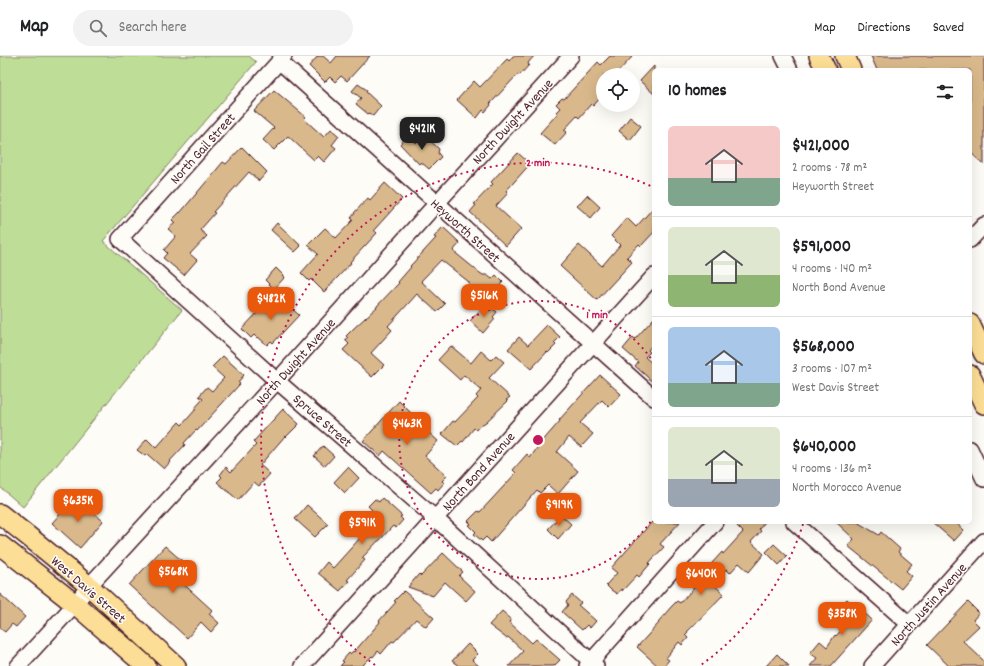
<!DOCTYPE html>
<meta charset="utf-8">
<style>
body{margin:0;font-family:Dekko,sans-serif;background:#f2f2f2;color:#202124;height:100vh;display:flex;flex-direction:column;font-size:15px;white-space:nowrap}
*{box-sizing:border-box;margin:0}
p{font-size:13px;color:#757577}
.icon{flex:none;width:22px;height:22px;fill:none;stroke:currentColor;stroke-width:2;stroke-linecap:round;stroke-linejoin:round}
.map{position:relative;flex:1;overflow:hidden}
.panel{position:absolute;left:652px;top:12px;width:320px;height:456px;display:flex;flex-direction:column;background:#fff;border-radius:6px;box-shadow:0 4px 16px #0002}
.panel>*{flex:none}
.fabs{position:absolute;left:596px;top:12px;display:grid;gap:8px}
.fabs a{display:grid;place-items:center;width:44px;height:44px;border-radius:50%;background:#fff;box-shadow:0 4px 16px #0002;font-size:20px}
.price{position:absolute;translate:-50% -34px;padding:0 9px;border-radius:8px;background:#ea580c;color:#fff;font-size:13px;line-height:26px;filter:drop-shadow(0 1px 2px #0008)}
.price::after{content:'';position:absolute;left:50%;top:24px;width:12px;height:9px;margin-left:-6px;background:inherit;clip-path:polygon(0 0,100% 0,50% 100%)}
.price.on{background:#222;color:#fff}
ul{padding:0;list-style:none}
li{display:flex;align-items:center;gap:12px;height:100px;padding:0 16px}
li+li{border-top:1px solid #e0e0e0}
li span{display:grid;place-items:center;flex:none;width:112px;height:80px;border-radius:6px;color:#555}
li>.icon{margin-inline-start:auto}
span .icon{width:48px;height:48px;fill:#fffc;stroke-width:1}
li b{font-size:17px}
h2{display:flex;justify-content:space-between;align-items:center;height:48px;padding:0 16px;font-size:17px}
header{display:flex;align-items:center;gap:24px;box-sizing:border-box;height:56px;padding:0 20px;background:#fff;border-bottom:1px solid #e0e0e0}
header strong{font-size:19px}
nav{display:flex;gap:22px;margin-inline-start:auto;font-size:14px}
.search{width:280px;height:36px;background:#f2f2f2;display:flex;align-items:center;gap:10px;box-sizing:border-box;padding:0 14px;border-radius:22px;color:#757577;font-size:15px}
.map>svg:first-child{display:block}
</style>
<header>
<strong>Map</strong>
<div class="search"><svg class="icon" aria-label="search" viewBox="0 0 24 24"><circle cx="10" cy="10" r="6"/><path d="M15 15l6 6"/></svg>Search here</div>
<nav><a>Map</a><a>Directions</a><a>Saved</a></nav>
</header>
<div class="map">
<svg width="984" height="610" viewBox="0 0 984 610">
<rect width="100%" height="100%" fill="#fdfcf7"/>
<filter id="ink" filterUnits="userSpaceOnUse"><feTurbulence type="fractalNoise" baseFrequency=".025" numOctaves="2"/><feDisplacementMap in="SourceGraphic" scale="8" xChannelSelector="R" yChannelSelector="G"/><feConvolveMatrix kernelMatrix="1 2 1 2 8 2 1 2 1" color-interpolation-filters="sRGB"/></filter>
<g filter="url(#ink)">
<!-- green -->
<path fill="#bedd96" stroke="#847e60" d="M0,0H249L256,6L103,185L182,254L23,451L0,431Z"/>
<!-- building -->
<path fill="#d9b98c" stroke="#4a1f2b" d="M318,0H323L331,7L337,0H370L347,25L341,20L335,26L330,21L325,26L309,10Z
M513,0H534L528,7L529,9L520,19L518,18L490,48L491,49L485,56L483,54L477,62L457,44L474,25L480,31L507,3L509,5Z
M610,0H633L615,19H603V39L593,50L591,48L579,62L577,60L564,74L567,76L555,89L540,77L558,57L556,56L560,52L556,48L562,42L564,43L598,6L601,9Z
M871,0H984V109L970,96V14H877Z
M654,10V38L640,25Z
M358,28L367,34L366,36L381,50L373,60L369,57L368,58L356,48L361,42L352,35Z
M274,34L306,61L304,63L324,81L331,73L339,80L332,89L336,92L324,106L318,100L314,104L288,80L274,94L263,84L274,72L254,55Z
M630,61L641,70L630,84L619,75Z
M408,79L416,87L424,79L439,93L438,97L441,101L429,113L421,106L419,108L400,88Z
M242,91L267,116L259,125L249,116L213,156L215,157L200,174L207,180L190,198L197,204L184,219L163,202L167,197L164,194L176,180L168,173L175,167L172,164L180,156V157L223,106L226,108Z
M518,97L530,108L506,135L508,137L496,150L521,173L506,190L470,156L476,149L474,148L493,128L491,126Z
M385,127L402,143L374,174L377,177L350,206L351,207L324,236L311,223L309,225L301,217L318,198L308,189L325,172L336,182L353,164L351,162L355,157H354L368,142L370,144Z
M587,139L600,151L591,162L577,150Z
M654,151V176L641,190L639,188L627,201L632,206L597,244L560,210L579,189L602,210L620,189L611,180L627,162L636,171Z
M277,167L301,190L295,196L271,174Z
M443,171L460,187L453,195L480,217L483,219H487L492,223L496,219L503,226L497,232L498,233L482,250L468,237L469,226L441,204L421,225L445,248L437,256L417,238L388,270L392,274L371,297L384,309L372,321L343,294L349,288L345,284L348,282L346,280L354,272L377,251V250L399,227L398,226L411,211L410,210L413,207L436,182L434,181Z
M276,212L285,221L274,233L265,224Z
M275,238L299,259L273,287L271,285L267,289L258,281L257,282L254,279L251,282L242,273Z
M486,247L497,256L493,261L495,263L483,277L470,265Z
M654,262V287L648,294L650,296L645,301L654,309V327L635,310L638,306L623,293L633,281L635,283Z
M547,269L560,281L554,287L556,289L548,297L547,296L531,313L508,293L519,281L528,289Z
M451,290L471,307L481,295L491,304L496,299L504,306L489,322L510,341L506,344L508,345L486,366L479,370L476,374L474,372L463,386L462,385L457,390L442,378L453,365L455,366L478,342L476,340L481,334L464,319L460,324L438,304Z
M223,300L244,319L238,326L240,328L197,375L196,374L184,387L185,389L169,406H170L164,413L147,398L145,400L137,394L147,383L156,392L179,366L182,369L196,353H194L203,343L199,340L207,331L212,335L224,322L212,311Z
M600,319L621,338L609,351L602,344L580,367L593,378L581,391L569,381L557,396L578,415L558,438L548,429L540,437L537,434L491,486L486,481L482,485L474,478L476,476L469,469L471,468L468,465L478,455L480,456L516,417L513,414L527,398L530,402L545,381H546L560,365L559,364Z
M399,345L414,360L413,362L438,385L425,400L447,420L442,425L444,427L438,434L436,432L431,437L384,395L380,400L363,385Z
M283,353L299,368L286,381L285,380L260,409L270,418L259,430L254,426L238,444L217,426L222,421L220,419L226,411L231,416L256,389L253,386Z
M323,390L334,400L325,410L314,400Z
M348,411L359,422L345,437L334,426Z
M382,442L402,460L400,461L403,464L396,472L393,470L391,472L379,485H378L362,502L365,504L347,524L349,525L340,535L318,517L327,506L333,512L379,461L372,455V454L368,450L375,443L379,446Z
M82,446L103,465L80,492L52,467L69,448L75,454Z
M307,449L328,468L315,481L295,463Z
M561,459L571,468L558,483L548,473Z
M652,466H680L660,488L664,491L649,507L650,508L639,521L637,519L622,535L621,533L617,538L611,534L606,529L617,517L611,512Z
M733,466H765L759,473L761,475L751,486L764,498L749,516L739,507L730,517L726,513L713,528L724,538L687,576H688L685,579L688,582L682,589L679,586L666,602L669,604L664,610H658L637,591L659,567L658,566L671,551L677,545L680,547L694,532L691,530L694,527L722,496L723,498L743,476Z
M836,466H857L879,479L881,476L900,493L898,496L912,508L906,515L912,520L901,533L848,490L854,483Z
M932,466H955L964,474L954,485Z
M774,488L787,500L779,509L766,496Z
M165,490L189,511L178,523L212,554L209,558L219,567L211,576L201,566L187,582L129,529Z
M443,497L463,516L459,520L475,535L466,545L445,526L433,540L408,531L419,518L421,520Z
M404,535L434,562L426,571L416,563L394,586L392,585L381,598L378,595L373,601L372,600L362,610H340L344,606L342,605L349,597L350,598L353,595L354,596L380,566L379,565L396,546L394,545Z
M0,538L25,561L16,571L12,568L5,576L0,572Z
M572,539L581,547L578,549L596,565L590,572L587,569L582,574L562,556L568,549L566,546Z
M847,543L855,551L856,549L872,564L831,610H810L817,602L810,597L820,585L827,591L835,579L836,580L851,564L839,552Z
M968,546L979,557L973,564L979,570L963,585L984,605V610H949L927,589Z
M502,555L511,563L509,566L532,587L536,583L560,604L554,610H509L523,595L508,581L506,582L489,569Z
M468,588L478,598L472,604L479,610H459L452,605Z
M777,598L789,610H766Z"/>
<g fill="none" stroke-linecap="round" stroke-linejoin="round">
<!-- minor casing -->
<g stroke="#4a1f2b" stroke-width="18">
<path id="minor" d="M284,0L120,183L277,325L435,462L596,610
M783,0L790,14
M279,5L654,342
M970,184L984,169
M970,393L984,423
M794,466L909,568
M18,610L75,548L89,530L277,325L437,147L571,0
M302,610L654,220
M587,610L715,466
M872,610L984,485"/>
</g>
<!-- major casing -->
<g stroke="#4a1f2b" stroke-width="22">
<path id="major" d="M819,0L826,14
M845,0L851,14
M970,268L984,298
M970,319L984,348
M0,458L38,488L89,530L176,610
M0,489L75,548L146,610"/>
</g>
<!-- minor -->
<use href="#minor" stroke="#fdfcf7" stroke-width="15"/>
<!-- major -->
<use href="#major" stroke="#fdde96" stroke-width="19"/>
</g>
</g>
<!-- distance rings -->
<g fill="none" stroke="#c2185b" stroke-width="2" stroke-dasharray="2 4">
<path d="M654 461A139 139 0 1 1 654 307"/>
<path d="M803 468A278 278 0 0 1 701 609M375 609A278 278 0 0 1 653 131"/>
</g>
<g text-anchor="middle" stroke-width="3" stroke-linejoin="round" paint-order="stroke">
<!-- street labels -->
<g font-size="14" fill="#4a1f2b" stroke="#fdfcf7">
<text transform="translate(512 65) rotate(-47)" y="5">North Dwight Avenue</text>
<text transform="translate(202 92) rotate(-48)" y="5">North Gail Street</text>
<text transform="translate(466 174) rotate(42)" y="5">Heyworth Street</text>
<text transform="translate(295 305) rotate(-48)" y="5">North Dwight Avenue</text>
<text transform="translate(323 364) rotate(41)" y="5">Spruce Street</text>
<text transform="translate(478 415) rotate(-48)" y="5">North Bond Avenue</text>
<text transform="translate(89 533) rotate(41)" y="5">West Davis Street</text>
<text transform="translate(928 548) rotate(-48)" y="5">North Justin Avenue</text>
</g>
</g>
<circle cx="538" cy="384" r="6" fill="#c2185b" stroke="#fdfcf7" stroke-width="2"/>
<g font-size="12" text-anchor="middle" font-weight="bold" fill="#c2185b" stroke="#fdfcf7" stroke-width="3" stroke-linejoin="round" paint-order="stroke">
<text x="538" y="110">2 min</text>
<text x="597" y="262">1 min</text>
</g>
</svg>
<div class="fabs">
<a><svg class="icon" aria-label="locate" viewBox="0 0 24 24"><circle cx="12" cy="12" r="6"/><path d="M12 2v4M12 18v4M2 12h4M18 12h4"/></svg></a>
</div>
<b class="price on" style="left:422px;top:95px">$421K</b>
<b class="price" style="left:484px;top:262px">$516K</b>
<b class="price" style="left:271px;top:265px">$482K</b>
<b class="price" style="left:407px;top:390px">$463K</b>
<b class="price" style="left:78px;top:467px">$635K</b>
<b class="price" style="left:559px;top:471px">$919K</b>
<b class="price" style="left:362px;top:489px">$591K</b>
<b class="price" style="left:173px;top:538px">$568K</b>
<b class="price" style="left:701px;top:540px">$640K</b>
<b class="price" style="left:842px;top:580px">$358K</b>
<section class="panel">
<h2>10 homes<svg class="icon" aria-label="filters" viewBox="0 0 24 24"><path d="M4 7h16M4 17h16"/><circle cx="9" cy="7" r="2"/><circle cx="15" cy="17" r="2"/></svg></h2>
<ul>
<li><span style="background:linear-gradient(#f6c9c9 65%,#7fa58c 0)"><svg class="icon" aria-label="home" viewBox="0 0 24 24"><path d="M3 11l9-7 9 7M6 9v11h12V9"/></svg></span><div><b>$421,000</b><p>2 rooms · 78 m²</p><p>Heyworth Street</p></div></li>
<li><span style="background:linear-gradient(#dfe7d0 60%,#8fb573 0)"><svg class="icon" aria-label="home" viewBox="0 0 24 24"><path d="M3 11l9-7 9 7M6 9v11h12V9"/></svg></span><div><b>$591,000</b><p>4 rooms · 140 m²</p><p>North Bond Avenue</p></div></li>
<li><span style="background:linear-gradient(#a9c7e8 70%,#7fa58c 0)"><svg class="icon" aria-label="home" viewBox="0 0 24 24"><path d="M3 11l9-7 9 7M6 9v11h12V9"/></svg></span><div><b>$568,000</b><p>3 rooms · 107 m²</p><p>West Davis Street</p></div></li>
<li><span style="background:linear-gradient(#dfe7d0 65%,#9aa5b1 0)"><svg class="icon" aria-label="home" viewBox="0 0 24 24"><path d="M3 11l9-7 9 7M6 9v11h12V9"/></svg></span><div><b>$640,000</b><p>4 rooms · 136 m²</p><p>North Morocco Avenue</p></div></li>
</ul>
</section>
</div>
